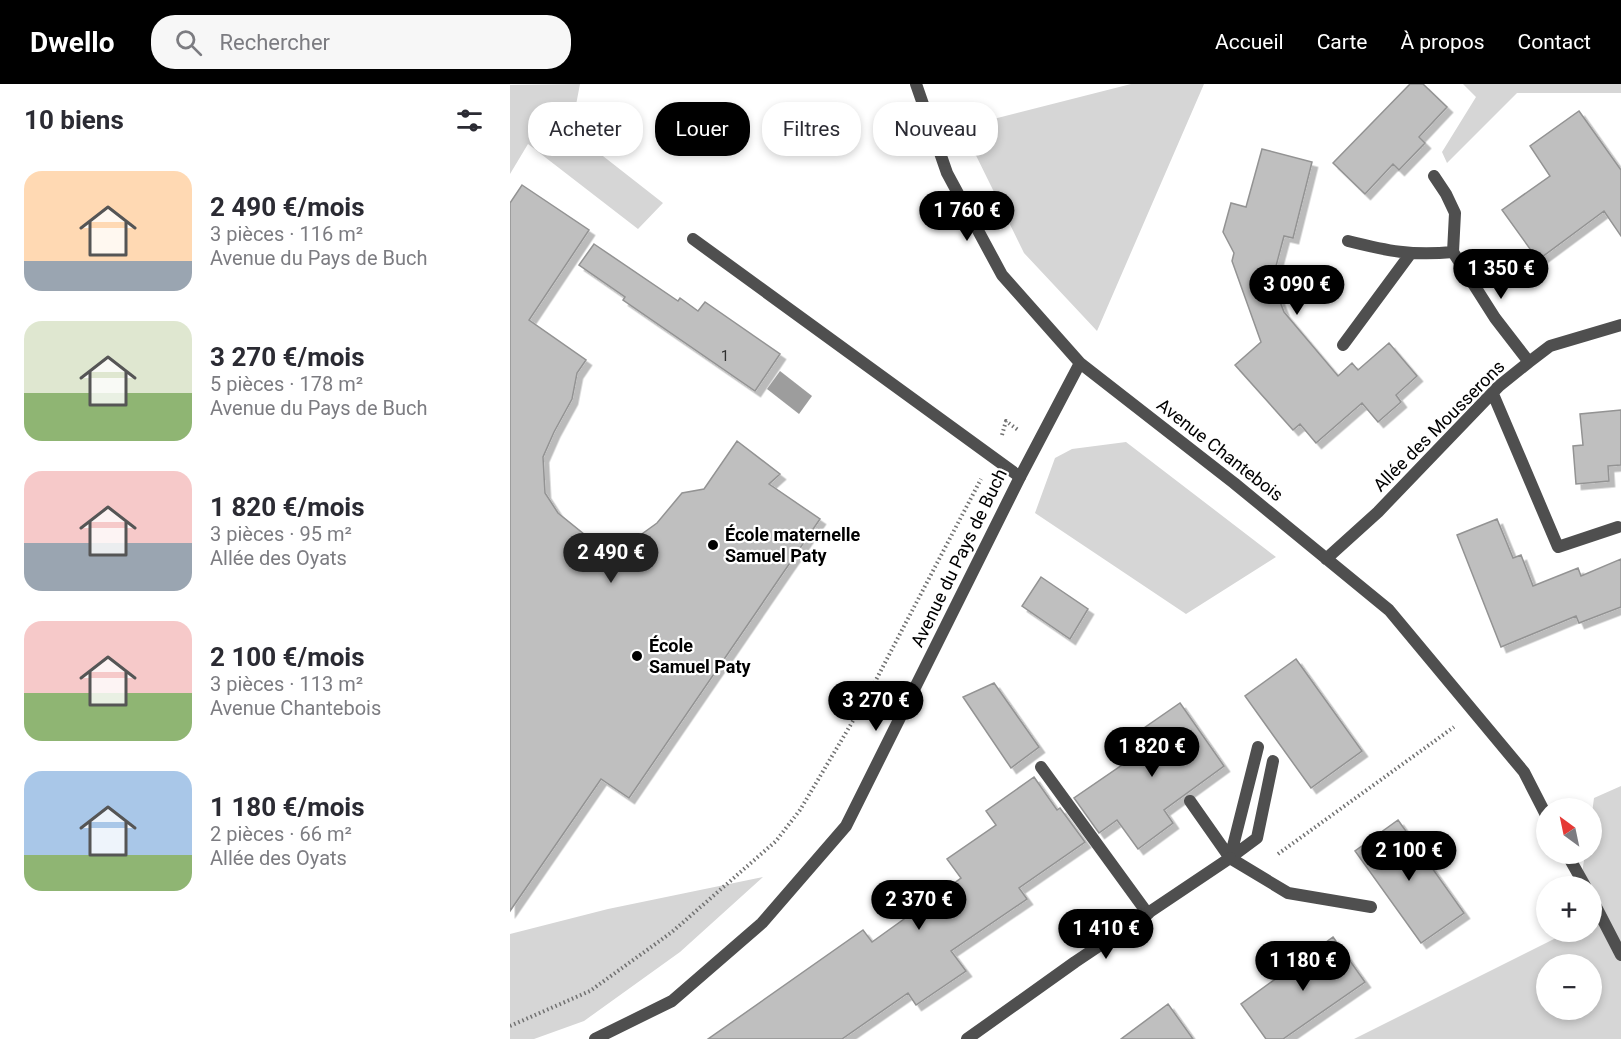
<!DOCTYPE html>
<html lang="fr">
<meta charset="utf-8">
<style>
body{margin:0;font-family:Roboto,sans-serif;background:#f7f7f7;color:#2b2b33;height:100vh;display:flex;flex-direction:column;font-size:22px;white-space:nowrap}
*{box-sizing:border-box;margin:0}
p{font-size:20px;color:#7c7c81}
.icon{flex:none;width:33px;height:33px;fill:none;stroke:currentColor;stroke-width:2;stroke-linecap:round;stroke-linejoin:round}
.map{position:relative;flex:1;overflow:hidden}
.side{display:flex;flex-direction:column;background:#fff;width:510px}
.side>*{flex:none}
.top-card{position:absolute;left:18px;top:18px;width:570px;height:54px;display:flex;gap:12px}
.needle{width:39px;rotate:327deg}
.fabs{position:absolute;left:1026px;top:714px;display:grid;gap:12px}
.fabs a{display:grid;place-items:center;width:66px;height:66px;border-radius:50%;background:#fff;box-shadow:0 3px 9px #0003;font-size:30px}
.price{position:absolute;translate:-50% -51px;padding:0 14px;border-radius:21px;background:#000;color:#fff;font-size:20px;line-height:39px;filter:drop-shadow(0 2px 3px #0008)}
.price::after{content:'';position:absolute;left:50%;top:36px;width:18px;height:14px;margin-left:-9px;background:inherit;clip-path:polygon(0 0,100% 0,50% 100%)}
.price.on{background:#222;color:#fff}
ul{padding:0;list-style:none}
li{display:flex;align-items:center;gap:18px;height:150px;padding:0 24px}
li span{display:grid;place-items:center;flex:none;width:168px;height:120px;border-radius:18px;color:#555}
li>.icon{margin-inline-start:auto}
span .icon{width:72px;height:72px;fill:#fffc;stroke-width:1}
li b{font-size:26px}
h2{display:flex;justify-content:space-between;align-items:center;height:72px;padding:0 24px;font-size:26px}
.chip{padding:0 21px;border-radius:24px;background:#fff;box-shadow:0 3px 9px #0003;font-size:21px;line-height:54px}
.chip.on{background:#000;color:#fff}
header{display:flex;align-items:center;gap:36px;box-sizing:border-box;height:84px;padding:0 30px;background:#000;color:#fff}
header strong{font-size:28px}
nav{display:flex;gap:33px;margin-inline-start:auto;font-size:21px}
.search{width:420px;height:54px;background:#f7f7f7;display:flex;align-items:center;gap:15px;box-sizing:border-box;padding:0 21px;border-radius:24px;color:#7c7c81;font-size:22px}
main{display:flex;flex:1;min-height:0}
.map>svg:first-child{display:block}
</style>
<header>
<strong>Dwello</strong>
<div class="search"><svg class="icon" aria-label="search" viewBox="0 0 24 24"><circle cx="10" cy="10" r="6"/><path d="M15 15l6 6"/></svg>Rechercher</div>
<nav><a>Accueil</a><a>Carte</a><a>À propos</a><a>Contact</a></nav>
</header>
<main>
<section class="side">
<h2>10 biens<svg class="icon" aria-label="filters" viewBox="0 0 24 24"><path d="M4 7h16M4 17h16"/><circle cx="9" cy="7" r="2"/><circle cx="15" cy="17" r="2"/></svg></h2>
<ul>
<li><span style="background:linear-gradient(#ffd9b3 75%,#9aa5b1 0)"><svg class="icon" aria-label="home" viewBox="0 0 24 24"><path d="M3 11l9-7 9 7M6 9v11h12V9"/></svg></span><div><b>2 490 €/mois</b><p>3 pièces · 116 m²</p><p>Avenue du Pays de Buch</p></div></li>
<li><span style="background:linear-gradient(#dfe7d0 60%,#8fb573 0)"><svg class="icon" aria-label="home" viewBox="0 0 24 24"><path d="M3 11l9-7 9 7M6 9v11h12V9"/></svg></span><div><b>3 270 €/mois</b><p>5 pièces · 178 m²</p><p>Avenue du Pays de Buch</p></div></li>
<li><span style="background:linear-gradient(#f6c9c9 60%,#9aa5b1 0)"><svg class="icon" aria-label="home" viewBox="0 0 24 24"><path d="M3 11l9-7 9 7M6 9v11h12V9"/></svg></span><div><b>1 820 €/mois</b><p>3 pièces · 95 m²</p><p>Allée des Oyats</p></div></li>
<li><span style="background:linear-gradient(#f6c9c9 60%,#8fb573 0)"><svg class="icon" aria-label="home" viewBox="0 0 24 24"><path d="M3 11l9-7 9 7M6 9v11h12V9"/></svg></span><div><b>2 100 €/mois</b><p>3 pièces · 113 m²</p><p>Avenue Chantebois</p></div></li>
<li><span style="background:linear-gradient(#a9c7e8 70%,#8fb573 0)"><svg class="icon" aria-label="home" viewBox="0 0 24 24"><path d="M3 11l9-7 9 7M6 9v11h12V9"/></svg></span><div><b>1 180 €/mois</b><p>2 pièces · 66 m²</p><p>Allée des Oyats</p></div></li>
</ul>
</section>
<div class="map">
<svg width="1111" height="955" viewBox="0 0 1111 955">
<defs>
<filter id="shadow"><feDropShadow dx="5.5" dy="5.5" stdDeviation="0" flood-color="#0004"/></filter>
</defs>
<rect width="100%" height="100%" fill="#fff"/>
<!-- green -->
<path fill="#d6d6d6" fill-rule="evenodd" d="M70,0L61,47L153,119L128,145L18,60L0,90V1Z
M621,0H694L587,247L514,169L452,43Z
M953,0H1111V9H1007L937,79L932,68L966,13Z
M616,358L766,473L676,530L525,429L545,374L562,365Z
M1111,702V955H844L1058,848H1082V802H1070L1075,770H1082V729L1084,714ZM1036,880H1082V926H1036Z
M253,793L170,868L74,937L24,955H0V850L98,825Z"/>
<!-- water -->
<path fill="#9d9d9d" d="M270,287L302,312L289,330L257,305Z"/>
<!-- building -->
<path fill="#bfbfbf" stroke="#939393" stroke-width="1.5" filter="url(#shadow)" d="M900,0H913L937,23L909,53L915,59L889,86L883,80L855,110L823,79Z
M1069,27L1111,86V152L1094,127L1028,176L992,126L1040,92L1020,62Z
M752,65L802,78L783,154L774,152L762,197L774,228L828,292L842,279L848,286L879,259L907,292L886,311L891,318L868,338L852,319L806,359L790,340L783,346L725,281L751,258L722,177L724,169L713,148L721,119L736,123Z
M12,101L79,146L19,236L76,276L67,289L62,315L44,348L33,373L35,409L48,429L74,450L100,455L129,452L147,439L172,409L194,405L227,357L270,390L259,400L310,435L119,714L91,695L0,827V119Z
M84,160L168,217L170,214L188,227L195,218L270,270L245,307L113,216L115,213L69,181Z
M1111,326V381L1098,382L1099,397L1066,400L1063,362L1073,361L1070,330Z
M987,435L1003,474L1011,471L1023,502L1068,484L1071,492L1111,475V523L1069,539L1066,532L991,563L947,451Z
M531,493L578,525L560,555L512,522Z
M786,575L852,667L801,704L735,612Z
M484,599L529,663L501,684L453,613Z
M670,619L714,682L654,726L663,739L628,765L607,736L589,749L564,714L631,668L621,653Z
M524,693L547,726L550,724L575,758L509,804L517,815L441,867L456,887L406,921L398,909L332,955H198L353,846L362,858L451,794L437,775L486,741L476,727Z
M888,736L954,829L911,859L845,767Z
M823,853L855,898L773,955H756L731,920Z
M658,920L683,955H611Z"/>
<g fill="none" stroke-linecap="round" stroke-linejoin="round">
<!-- path -->
<path stroke="#717171" stroke-width="4" stroke-dasharray="1.5 3" stroke-linecap="butt" d="M492,351L496,337L508,346
M768,770L944,643
M0,942L80,907L162,848L266,757L290,726L356,615L471,395"/>
<!-- lane -->
<path stroke="#4f4f4f" stroke-width="12" d="M183,155L510,393
M838,157C878,167 901,172 943,168L945,129L936,110L924,92
M833,261L901,169
M531,683L638,830
M680,717L720,774L778,809L861,823
M720,774L748,663
M720,774L747,754L763,677"/>
<!-- street -->
<path stroke="#4f4f4f" stroke-width="12" d="M406,0L437,89L492,191L570,279L724,399L879,526L1014,688L1036,731
M943,168L985,234L1019,278
M983,310L1048,463L1108,443
M816,475L868,428L989,302L1019,278L1040,262L1111,241
M1057,770L1075,802
M1082,815L1111,871
M85,955L162,917L252,839L336,742L510,393L570,279
M457,955L565,878L720,774"/>
</g>
<!-- markers -->
<g fill="#000" stroke="#fff" stroke-width="2">
<circle cx="203" cy="461" r="6"/>
<circle cx="127" cy="572" r="6"/>
</g>
<g text-anchor="middle" stroke-width="4.5" stroke-linejoin="round" paint-order="stroke">
<!-- number labels -->
<g font-size="15" fill="#303030">
<text x="215" y="277">1</text>
</g>
<!-- street labels -->
<g font-size="18" fill="#000" stroke="#fff">
<text transform="translate(929 342) rotate(-45)" y="6">Allée des Mousserons</text>
<text transform="translate(710 366) rotate(38)" y="6">Avenue Chantebois</text>
<text transform="translate(449 474) rotate(-64)" y="6">Avenue du Pays de Buch</text>
</g>
<!-- poi labels -->
<g font-size="18" font-weight="bold" fill="#000" stroke="#fff" text-anchor="start">
<text x="215" y="457">École maternelle<tspan x="215" dy="21">Samuel Paty</tspan></text>
<text x="139" y="568">École<tspan x="139" dy="21">Samuel Paty</tspan></text>
</g>
</g>
</svg>
<div class="fabs">
<a><svg class="needle" viewBox="-14 -14 28 28"><path d="M0-13l5 13h-10z" fill="#e53935"/><path d="M0 13l5-13h-10z" fill="#7c7c81"/></svg></a>
<a>+</a>
<a>−</a>
</div>
<b class="price" style="left:457px;top:158px">1 760 €</b>
<b class="price" style="left:991px;top:216px">1 350 €</b>
<b class="price" style="left:787px;top:232px">3 090 €</b>
<b class="price on" style="left:101px;top:500px">2 490 €</b>
<b class="price" style="left:366px;top:648px">3 270 €</b>
<b class="price" style="left:642px;top:694px">1 820 €</b>
<b class="price" style="left:899px;top:798px">2 100 €</b>
<b class="price" style="left:409px;top:847px">2 370 €</b>
<b class="price" style="left:596px;top:876px">1 410 €</b>
<b class="price" style="left:793px;top:908px">1 180 €</b>
<div class="top-card">
<a class="chip">Acheter</a>
<a class="chip on">Louer</a>
<a class="chip">Filtres</a>
<a class="chip">Nouveau</a>
</div>
</div>
</main>
